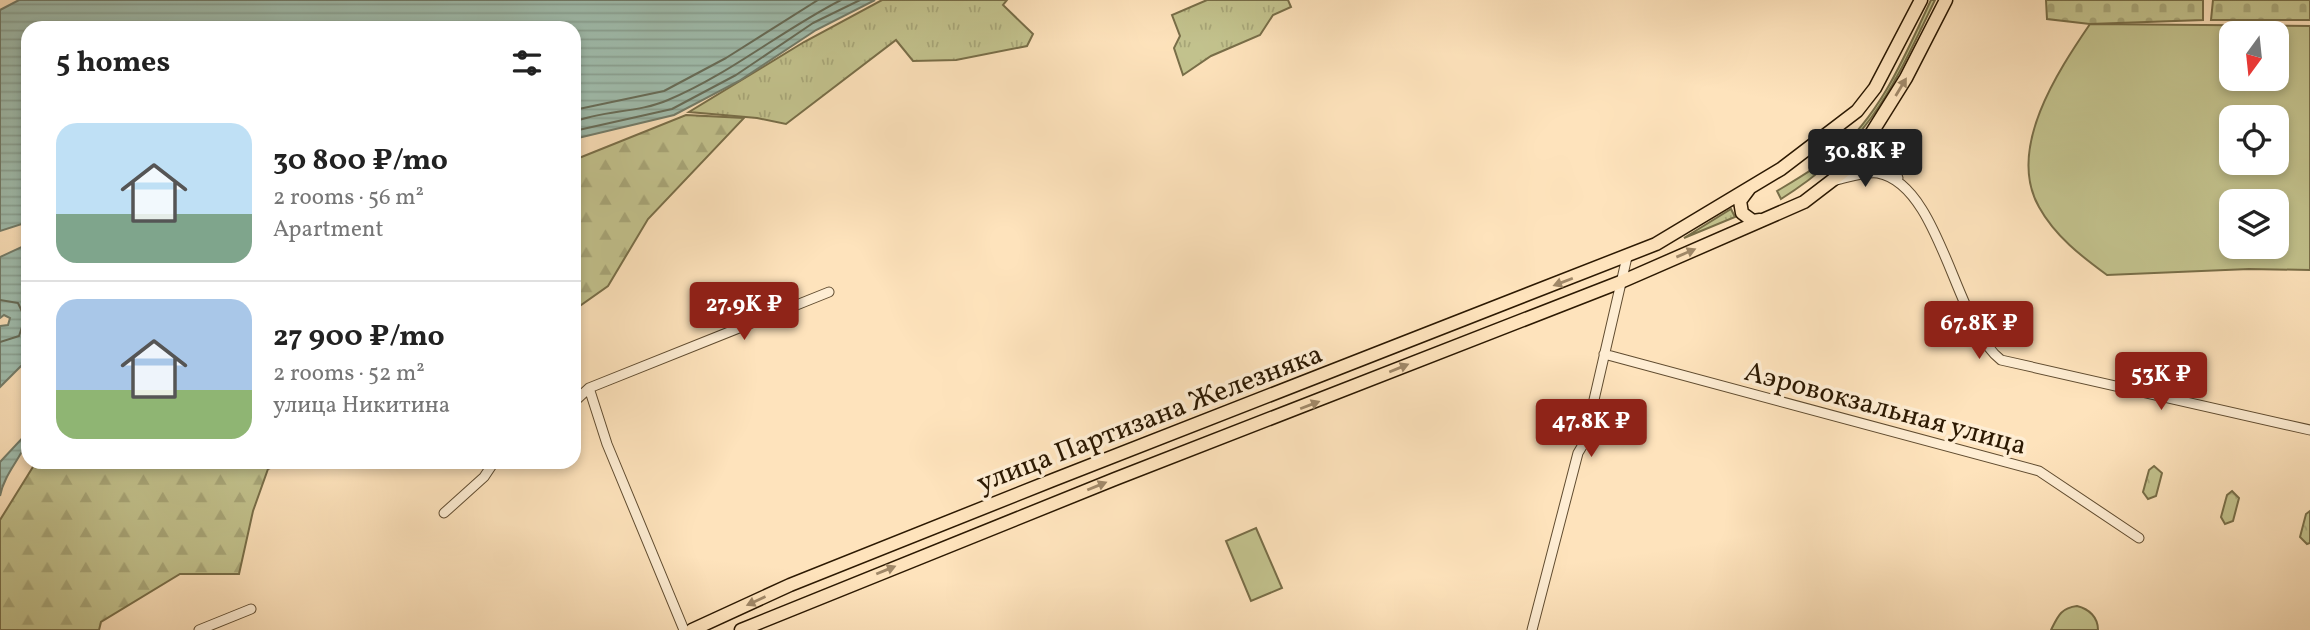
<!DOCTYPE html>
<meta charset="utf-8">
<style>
body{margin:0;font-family:Vollkorn,serif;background:#f6f6f6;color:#222;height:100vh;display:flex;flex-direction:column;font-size:26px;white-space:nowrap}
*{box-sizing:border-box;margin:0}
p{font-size:23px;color:#767676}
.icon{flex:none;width:38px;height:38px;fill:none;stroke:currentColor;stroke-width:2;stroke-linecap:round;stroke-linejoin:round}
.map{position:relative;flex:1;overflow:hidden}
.details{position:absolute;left:21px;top:21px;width:560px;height:448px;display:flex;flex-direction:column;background:#fff;border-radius:21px;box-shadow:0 4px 10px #0003}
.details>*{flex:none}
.needle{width:46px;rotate:195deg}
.controls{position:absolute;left:2219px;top:21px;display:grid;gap:14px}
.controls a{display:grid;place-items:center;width:70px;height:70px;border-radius:14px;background:#fff;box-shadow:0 4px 10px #0003;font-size:35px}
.price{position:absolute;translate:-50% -60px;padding:0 16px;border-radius:7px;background:#8f2418;color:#fff;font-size:23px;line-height:46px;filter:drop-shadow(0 2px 4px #0008)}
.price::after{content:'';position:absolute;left:50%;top:42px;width:21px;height:16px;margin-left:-10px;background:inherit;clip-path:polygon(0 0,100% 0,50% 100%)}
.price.current{background:#222;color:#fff}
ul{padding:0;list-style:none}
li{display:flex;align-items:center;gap:21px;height:175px;padding:0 35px}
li+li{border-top:2px solid #e0e0e0}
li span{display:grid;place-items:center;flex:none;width:196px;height:140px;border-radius:21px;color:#555}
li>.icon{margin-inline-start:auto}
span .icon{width:84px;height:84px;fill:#fffc;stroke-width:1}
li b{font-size:30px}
h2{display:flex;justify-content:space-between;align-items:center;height:84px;padding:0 35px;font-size:30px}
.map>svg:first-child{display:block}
</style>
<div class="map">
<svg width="2310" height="630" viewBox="0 0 2310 630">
<defs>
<pattern id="grass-tufts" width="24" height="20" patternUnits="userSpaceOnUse" patternTransform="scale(1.75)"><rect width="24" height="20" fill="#c3c38e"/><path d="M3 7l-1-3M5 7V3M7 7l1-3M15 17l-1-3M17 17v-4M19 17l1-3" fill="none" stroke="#a8a779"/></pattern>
<pattern id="forest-firs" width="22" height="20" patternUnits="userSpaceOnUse" patternTransform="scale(1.75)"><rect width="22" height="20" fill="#c3c38e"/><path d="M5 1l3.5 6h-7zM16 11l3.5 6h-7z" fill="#a8a779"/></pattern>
<pattern id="cemetery-stones" width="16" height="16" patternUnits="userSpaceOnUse" patternTransform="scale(1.75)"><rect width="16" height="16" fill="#c3c38e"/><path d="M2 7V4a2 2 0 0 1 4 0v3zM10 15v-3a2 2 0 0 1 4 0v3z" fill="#a8a779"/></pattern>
<pattern id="park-crowns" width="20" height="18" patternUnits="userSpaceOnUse" patternTransform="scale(1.75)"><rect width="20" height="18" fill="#c3c38e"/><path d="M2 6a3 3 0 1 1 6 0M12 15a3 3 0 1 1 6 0" fill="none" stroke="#a8a779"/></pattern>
<pattern id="water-rules" width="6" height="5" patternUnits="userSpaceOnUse" patternTransform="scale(1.75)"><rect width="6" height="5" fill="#a0beaf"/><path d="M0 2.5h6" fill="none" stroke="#8aa395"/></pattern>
</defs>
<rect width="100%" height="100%" fill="#fee3bc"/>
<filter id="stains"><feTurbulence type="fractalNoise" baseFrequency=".00286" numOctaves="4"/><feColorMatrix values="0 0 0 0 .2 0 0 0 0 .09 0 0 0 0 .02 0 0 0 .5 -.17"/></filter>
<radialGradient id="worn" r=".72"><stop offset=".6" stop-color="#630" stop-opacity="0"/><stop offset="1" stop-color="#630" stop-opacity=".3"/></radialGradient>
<!-- grass -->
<path fill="url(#grass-tufts)" stroke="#786e48" stroke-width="2" d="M882,0H1007L1003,5L1033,34L1027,46L956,60L913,61L896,40L786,124L757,118L689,112L804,42Z
M1207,0H1288L1291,7L1273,15L1260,35L1211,56L1183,75L1174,48L1180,36L1172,15Z
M1931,0H1935C1891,91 1870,143 1781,199L1777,191C1797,179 1818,167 1836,152C1882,113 1906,53 1931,0Z
M1731,209L1735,217L1684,238Z"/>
<!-- forest -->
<path fill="url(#forest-firs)" stroke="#786e48" stroke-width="2" d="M686,115L744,118L648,219L608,286L574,310V160Z
M36,462H283L268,469L253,511L239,574H180L101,622L99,630H0V520Z"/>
<!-- cemetery -->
<path fill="url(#cemetery-stones)" stroke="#786e48" stroke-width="2" d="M2046,0H2203V20L2090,24L2047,19Z
M2213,0H2310V20H2211Z"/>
<!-- park -->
<path fill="url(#park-crowns)" stroke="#786e48" stroke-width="2" d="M2154,466L2162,473L2156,496L2148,499L2143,492L2149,470Z
M2232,491L2239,498L2233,521L2225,524L2221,517L2227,495Z
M2310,511V543L2307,544L2300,537L2306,514Z"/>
<!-- pitch -->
<path fill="#c3c38e" stroke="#786e48" stroke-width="2" fill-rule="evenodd" d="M2090,24L2310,26V270L2249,269L2107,275C2081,256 2055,236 2039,207C2006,149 2058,71 2090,24ZM2231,33H2277V79H2231ZM2231,117H2277V163H2231ZM2231,201H2277V247H2231Z
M1256,528L1282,588L1251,601L1226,541Z
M2077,606C2089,609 2098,617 2098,630H2051C2058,616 2061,608 2077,606Z"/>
<!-- water -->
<path fill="url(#water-rules)" stroke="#727c6a" stroke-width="2" d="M19,0H875L816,30L739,81L674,115L574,139V28H28V222L0,231V10Z
M28,244V359L0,387V326L8,325L10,318L4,315L0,318V257Z
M28,432C28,452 5,470 0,496V462Z"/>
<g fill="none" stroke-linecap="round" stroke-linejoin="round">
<!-- shore -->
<path stroke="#666c58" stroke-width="2" d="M574,110L664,91L726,58L818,0
M574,122C604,110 638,113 668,100C730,74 782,30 841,0
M574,131L672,109L736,75L813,23L860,0
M0,300L18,303L25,318L19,336L0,342"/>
<!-- minor casing -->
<g stroke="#604c30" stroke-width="11">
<path id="minor" d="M1870,138L1877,160L1898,178
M1836,180C1849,177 1866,171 1878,173C1941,185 1955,325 2001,360L2310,430
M1604,354L2039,471L2139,538
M589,388L607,444L684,630
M574,402L589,388L829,292
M444,513L484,477L494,462
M199,630L251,609
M1532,630L1578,453L1584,443L1627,257"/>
</g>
<!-- major casing -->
<g stroke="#2c1902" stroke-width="15">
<path id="major" d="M1749,189L1740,201L1742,213L1753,221L1760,220
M692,630L790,585L1053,480L1656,244L1781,169L1857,111L1875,88L1921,0
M741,630L1115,479L1623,281L1804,202L1851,166L1906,78L1946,0"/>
</g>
<!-- minor -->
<use href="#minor" stroke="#feedd3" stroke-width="9"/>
<!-- major -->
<use href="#major" stroke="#fee3bc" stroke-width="12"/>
</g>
<!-- one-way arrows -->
<defs><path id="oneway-solid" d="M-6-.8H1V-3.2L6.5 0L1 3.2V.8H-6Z" transform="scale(1.75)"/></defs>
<g fill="#a08868">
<use href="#oneway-solid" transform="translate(1901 87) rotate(-59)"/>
<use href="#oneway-solid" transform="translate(1686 253) rotate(-23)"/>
<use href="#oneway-solid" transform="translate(1563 282) rotate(159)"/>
<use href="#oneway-solid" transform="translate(1399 368) rotate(-22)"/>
<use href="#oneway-solid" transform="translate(1310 405) rotate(-21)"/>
<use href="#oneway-solid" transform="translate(1097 486) rotate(-22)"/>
<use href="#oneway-solid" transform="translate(886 570) rotate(-22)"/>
<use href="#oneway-solid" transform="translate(756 601) rotate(155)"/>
</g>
<g text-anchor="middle" stroke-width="7" stroke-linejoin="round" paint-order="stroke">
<!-- street labels -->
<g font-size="28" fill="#2c1902" stroke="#feedd3">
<text transform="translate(1886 407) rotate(15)" y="10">Аэровокзальная улица</text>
<text transform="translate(1149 417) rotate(-21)" y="10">улица Партизана Железняка</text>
</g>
</g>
<rect width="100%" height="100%" filter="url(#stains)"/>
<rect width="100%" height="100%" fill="url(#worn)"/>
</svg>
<div class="controls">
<a><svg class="needle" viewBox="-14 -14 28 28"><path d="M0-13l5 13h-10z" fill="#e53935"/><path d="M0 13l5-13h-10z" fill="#767676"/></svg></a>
<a><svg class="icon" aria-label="locate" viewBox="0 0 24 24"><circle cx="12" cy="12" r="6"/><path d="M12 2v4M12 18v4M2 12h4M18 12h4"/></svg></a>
<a><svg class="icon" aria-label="layers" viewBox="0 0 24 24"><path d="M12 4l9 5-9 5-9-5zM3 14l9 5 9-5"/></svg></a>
</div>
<b class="price current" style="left:1865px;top:189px">30.8K ₽</b>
<b class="price" style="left:744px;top:342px">27.9K ₽</b>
<b class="price" style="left:1979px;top:361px">67.8K ₽</b>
<b class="price" style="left:2161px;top:412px">53K ₽</b>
<b class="price" style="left:1591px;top:459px">47.8K ₽</b>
<section class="details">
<h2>5 homes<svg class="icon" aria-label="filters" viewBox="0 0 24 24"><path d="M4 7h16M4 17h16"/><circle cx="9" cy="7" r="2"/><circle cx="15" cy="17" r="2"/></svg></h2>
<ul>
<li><span style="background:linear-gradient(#bfe0f5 65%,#7fa58c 0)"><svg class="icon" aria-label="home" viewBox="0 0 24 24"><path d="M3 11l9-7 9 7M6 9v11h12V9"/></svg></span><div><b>30 800 ₽/mo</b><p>2 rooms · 56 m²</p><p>Apartment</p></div></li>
<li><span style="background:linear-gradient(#a9c7e8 65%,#8fb573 0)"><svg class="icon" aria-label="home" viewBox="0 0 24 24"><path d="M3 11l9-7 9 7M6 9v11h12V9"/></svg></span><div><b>27 900 ₽/mo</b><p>2 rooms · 52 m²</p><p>улица Никитина</p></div></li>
</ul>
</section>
</div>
